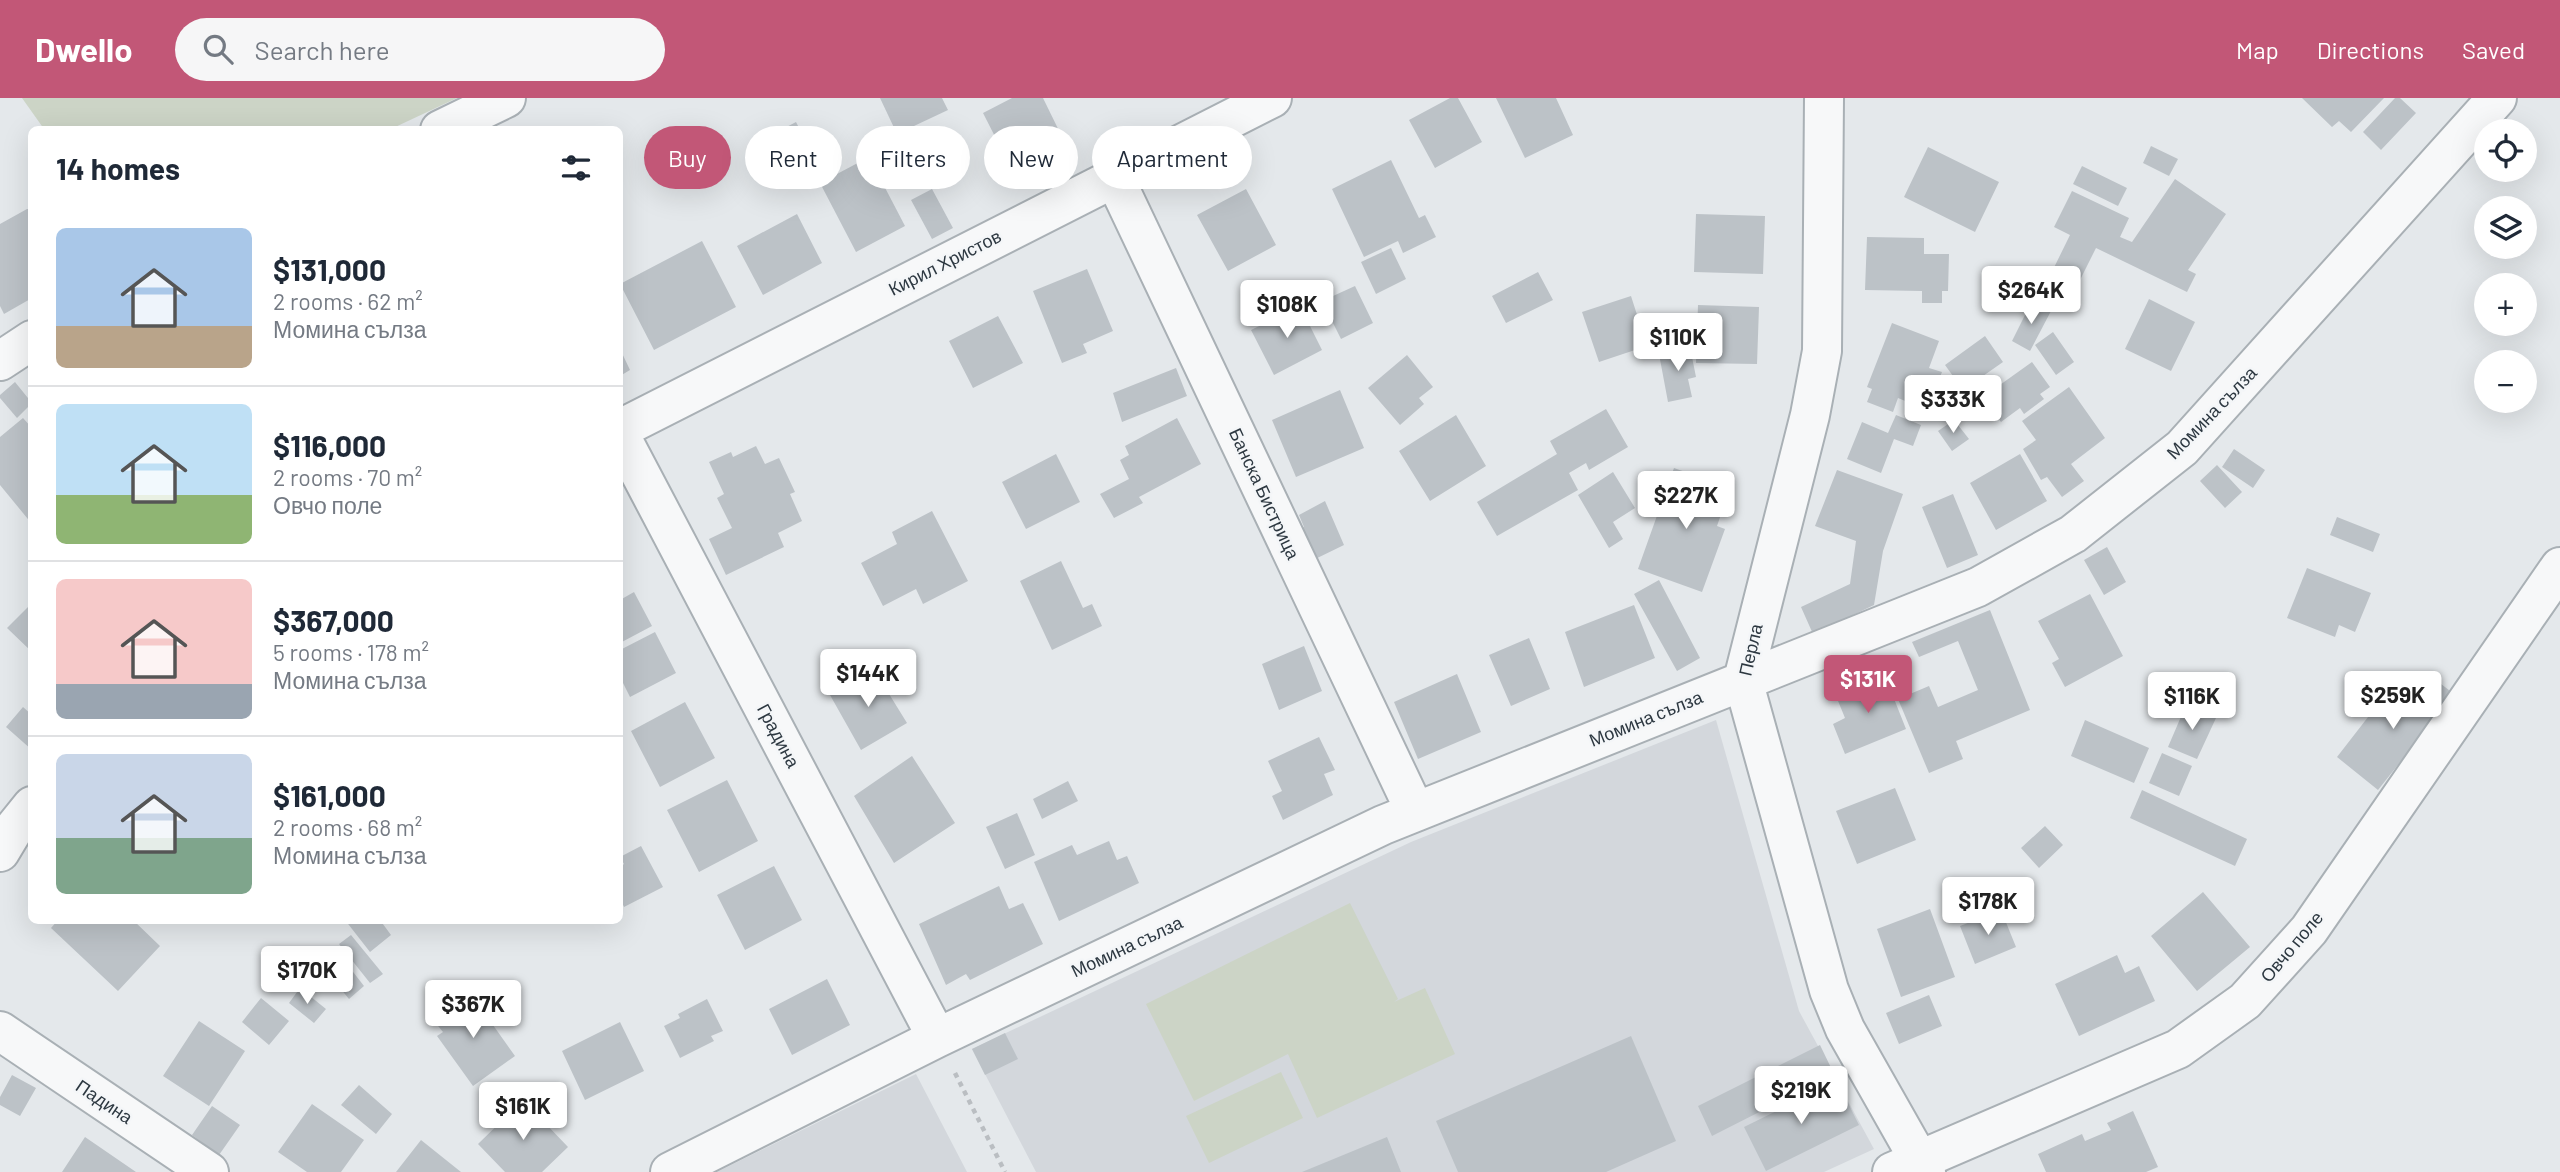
<!DOCTYPE html>
<meta charset="utf-8">
<style>
body{margin:0;font-family:Barlow,sans-serif;background:#f6f6f7;color:#1f2937;height:100vh;display:flex;flex-direction:column;font-size:26px;white-space:nowrap}
*{box-sizing:border-box;margin:0}
p{font-size:23px;color:#747a83}
.icon{flex:none;width:38px;height:38px;fill:none;stroke:currentColor;stroke-width:2;stroke-linecap:round;stroke-linejoin:round}
.map{position:relative;flex:1;overflow:hidden}
.sheet{position:absolute;left:28px;top:28px;width:595px;height:798px;display:flex;flex-direction:column;background:#fff;border-radius:10px;box-shadow:0 7px 28px #0002}
.sheet>*{flex:none}
.guide{position:absolute;left:644px;top:28px;width:665px;height:63px;display:flex;gap:14px}
.controls{position:absolute;left:2474px;top:21px;display:grid;gap:14px}
.controls a{display:grid;place-items:center;width:63px;height:63px;border-radius:50%;background:#fff;box-shadow:0 7px 28px #0002;font-size:35px}
.price{position:absolute;translate:-50% -60px;padding:0 16px;border-radius:7px;background:#fff;color:#222;font-size:23px;line-height:46px;filter:drop-shadow(0 2px 4px #0008)}
.price::after{content:'';position:absolute;left:50%;top:42px;width:21px;height:16px;margin-left:-10px;background:inherit;clip-path:polygon(0 0,100% 0,50% 100%)}
.price.active{background:#c25777;color:#fff}
ul{padding:0;list-style:none}
li{display:flex;align-items:center;gap:21px;height:175px;padding:0 28px}
li+li{border-top:2px solid #e0e1e3}
li span{display:grid;place-items:center;flex:none;width:196px;height:140px;border-radius:10px;color:#555}
li>.icon{margin-inline-start:auto}
span .icon{width:84px;height:84px;fill:#fffc;stroke-width:1}
li b{font-size:30px}
h2{display:flex;justify-content:space-between;align-items:center;height:84px;padding:0 28px;font-size:30px}
.pill{padding:0 24px;border-radius:32px;background:#fff;box-shadow:0 7px 28px #0002;font-size:24px;line-height:63px}
.pill.active{background:#c25777;color:#fff}
header{display:flex;align-items:center;gap:42px;box-sizing:border-box;height:98px;padding:0 35px;background:#c25777;color:#fff}
header strong{font-size:33px}
nav{display:flex;gap:38px;margin-inline-start:auto;font-size:24px}
.search{width:490px;height:63px;background:#f6f6f7;display:flex;align-items:center;gap:18px;box-sizing:border-box;padding:0 24px;border-radius:38px;color:#747a83;font-size:26px}
.map>svg:first-child{display:block}
</style>
<header>
<strong>Dwello</strong>
<div class="search"><svg class="icon" aria-label="search" viewBox="0 0 24 24"><circle cx="10" cy="10" r="6"/><path d="M15 15l6 6"/></svg>Search here</div>
<nav><a>Map</a><a>Directions</a><a>Saved</a></nav>
</header>
<div class="map">
<svg width="2560" height="1074" viewBox="0 0 2560 1074">
<rect width="100%" height="100%" fill="#e4e8eb"/>
<!-- built -->
<path fill="#d3d7dc" d="M1716,622L1799,913L1874,1051L1824,1074H1036L972,951L1411,744Z
M916,976L967,1074H717Z"/>
<!-- green -->
<path fill="#ccd4c6" d="M22,0H457L391,31H44Z
M1350,805L1398,901L1394,904L1425,890L1455,956L1317,1020L1288,956L1194,1003L1146,906Z
M1281,974L1303,1020L1209,1065L1186,1018Z"/>
<!-- building -->
<path fill="#bcc2c7" d="M880,0H942L948,12L897,36Z
M1012,0H1043L1065,45L1012,72L983,15Z
M1450,0H1458L1482,44L1435,70L1409,22Z
M1496,0H1556L1573,37L1525,60Z
M2302,0H2384L2351,34L2339,23L2332,29Z
M2395,0H2400L2416,15L2381,52L2363,34Z
M796,24L820,71L784,89L760,43Z
M2151,48L2178,61L2169,78L2143,65Z
M1928,49L1999,84L1975,134L1904,99Z
M869,59L905,128L856,154L820,85Z
M1391,62L1419,120L1425,117L1436,139L1403,155L1398,143L1364,159L1332,91Z
M2082,68L2127,90L2118,108L2073,86Z
M2175,81L2226,116L2188,172L2196,176L2187,194L2096,150L2068,206L2042,194L2070,137L2054,129L2072,93L2129,120L2120,139L2132,144Z
M932,91L953,130L932,141L911,102Z
M1246,91L1276,147L1228,173L1197,117Z
M27,111H32V200L4,216L0,208V126Z
M797,116L822,165L763,197L737,148Z
M1696,116L1765,118L1763,176L1694,174Z
M1867,139L1924,140V156H1949L1948,193H1942V205H1922V193L1865,192Z
M702,143L736,209L654,252L620,186Z
M1391,150L1406,181L1376,196L1361,164Z
M1087,171L1113,233L1083,246L1087,255L1062,265L1033,193Z
M1538,174L1553,202L1506,225L1492,198Z
M1355,188L1373,225L1341,241L1322,203Z
M1631,198L1647,248L1599,264L1582,214Z
M2149,201L2195,224L2171,273L2125,251Z
M2032,203L2051,213L2030,253L2012,243Z
M1698,207L1759,209L1757,266L1696,265Z
M1300,208L1322,252L1274,277L1251,232Z
M998,218L1023,265L973,290L949,243Z
M1892,225L1939,243L1929,270L1942,274L1927,312L1898,300L1893,314L1867,304L1872,291L1867,289Z
M2053,234L2074,264L2056,277L2035,247Z
M1985,238L2003,264L1963,292L1945,267Z
M1690,249L1696,279L1688,281L1692,299L1668,304L1659,256Z
M620,251L630,272L620,278Z
M1407,257L1433,289L1419,300L1424,306L1400,327L1368,290Z
M2032,264L2050,289L2040,296L2044,301L2024,316L2020,310L2001,324L1983,299Z
M1176,270L1187,298L1122,324L1113,295Z
M15,284L32,305L17,320L0,300V297Z
M2069,289L2105,340L2071,366L2084,383L2062,399L2047,379L2041,382L2023,351L2036,342L2022,323Z
M1340,292L1364,350L1296,379L1272,322Z
M1606,311L1628,349L1589,372L1586,365L1569,375L1578,392L1497,438L1477,404L1557,356L1550,343Z
M1456,317L1486,368L1430,403L1399,353Z
M1896,317L1921,327L1913,348L1894,341L1881,375L1847,361L1862,324L1888,335Z
M23,320L32,330V426L0,387V339Z
M1177,320L1201,366L1139,399L1143,405L1114,420L1100,396L1129,381L1120,362L1129,357L1125,348Z
M1954,322L1969,341L1952,353L1938,333Z
M756,348L765,366L779,360L795,394L790,396L802,423L778,435L784,449L726,477L709,441L732,430L717,400L724,396L709,364L731,354L733,359Z
M2234,351L2265,372L2253,390L2222,369Z
M1056,356L1080,404L1026,431L1002,384Z
M2020,356L2047,403L1996,432L1970,385Z
M2217,367L2242,394L2225,410L2200,383Z
M1674,370L1730,390L1717,428L1725,431L1702,494L1638,471Z
M1837,372L1903,396L1883,453L1874,507L1813,536L1801,509L1850,486L1856,443L1815,428Z
M1613,374L1635,410L1613,424L1623,441L1609,450L1578,397Z
M1953,396L1978,457L1947,470L1922,409Z
M1325,403L1344,447L1307,465L1293,434L1304,429L1299,417Z
M932,413L968,483L923,506L916,491L883,508L861,465L897,446L892,434Z
M2337,419L2380,436L2373,454L2330,437Z
M2107,449L2126,484L2104,497L2084,462Z
M1061,463L1083,510L1092,506L1102,528L1052,552L1020,483Z
M2307,470L2371,495L2355,534L2339,527L2335,539L2287,520Z
M1659,482L1700,560L1677,573L1634,496Z
M634,494L652,528L620,545V502Z
M2090,496L2123,558L2065,589L2052,565L2059,561L2038,523Z
M32,505V554L7,530Z
M1634,507L1655,560L1584,589L1565,534Z
M1990,512L2030,612L1956,643L1963,661L1929,675L1898,601L1929,588L1938,609L1978,592L1958,543L1919,559L1912,544Z
M655,534L676,575L630,599L620,579V552Z
M1529,540L1550,591L1511,608L1489,557Z
M1304,548L1322,593L1279,612L1262,566Z
M873,570L907,625L861,652L830,597Z
M1457,576L1481,634L1418,661L1394,604Z
M1885,578L1906,631L1845,656L1833,626L1845,620L1836,598Z
M2432,579L2454,596L2378,692L2337,659L2396,583L2417,599Z
M685,604L715,660L660,689L631,633Z
M2186,607L2216,620L2197,661L2168,649Z
M23,609L32,617V652L6,629Z
M2085,622L2149,650L2134,685L2071,658Z
M1319,639L1335,672L1324,676L1333,697L1283,722L1272,698L1282,693L1268,663Z
M2162,655L2192,668L2179,698L2149,685Z
M912,658L955,725L894,765L854,698Z
M727,682L758,743L699,774L667,712Z
M1068,683L1078,703L1042,721L1033,701Z
M1895,690L1916,742L1857,766L1836,713Z
M2142,692L2247,741L2235,768L2130,720Z
M1017,715L1035,757L1005,771L986,729Z
M2045,728L2063,747L2039,770L2021,750Z
M1109,743L1117,762L1127,758L1139,785L1059,823L1034,764L1072,747L1077,757Z
M641,748L663,789L624,809L620,800V769L624,766L620,759Z
M774,768L802,822L745,852L717,797Z
M999,788L1009,811L1023,805L1043,846L970,882L966,876L946,887L919,826Z
M2203,794L2250,849L2197,893L2151,838Z
M1930,811L1955,879L1901,899L1877,831Z
M2001,812L2016,849L1975,866L1960,828Z
M58,822H133L160,848L118,893L51,830Z
M345,822H380L391,837L370,854Z
M351,837L383,876L370,885L339,846Z
M2117,857L2125,875L2139,868L2155,903L2079,938L2055,886Z
M343,861L364,888L349,901L327,874Z
M827,881L850,927L792,957L769,911Z
M300,890L326,911L314,925L289,905Z
M471,896L515,958L473,988L437,938L443,934L434,923Z
M1929,897L1942,928L1899,946L1886,915Z
M261,900L289,923L269,947L242,924Z
M707,901L723,933L711,938L714,943L680,960L664,928L680,920L678,916Z
M199,923L245,953L209,1008L163,978Z
M620,924L644,973L585,1002L562,953Z
M1005,935L1018,961L985,977L972,951Z
M1631,938L1676,1043L1606,1074H1458L1436,1023Z
M1820,947L1834,976L1712,1038L1698,1008Z
M12,977L36,990L20,1018L0,1007V999Z
M1837,983L1859,1027L1766,1073L1744,1029Z
M359,987L392,1016L376,1036L341,1007Z
M523,1002L568,1049L542,1074H505L478,1046Z
M312,1006L364,1042L341,1074H307L278,1054Z
M212,1008L240,1027L219,1057L192,1037Z
M2133,1013L2158,1069L2146,1074H2046L2038,1056L2082,1036L2085,1043L2111,1032L2107,1025Z
M85,1039L136,1074H62Z
M1387,1039L1401,1074H1302Z
M421,1042L461,1074H396Z"/>
<g fill="none" stroke-linecap="round" stroke-linejoin="round">
<!-- minor casing -->
<g stroke="#a9b0b5" stroke-width="42">
<path id="minor" d="M1824,0L1822,253L1810,317L1743,582L1829,892L1845,931L1926,1074
M440,32L506,0
M1114,79L1415,713
M0,263L32,242
M620,331L1272,0
M620,337L937,940
M0,754L15,729L32,708
M0,933L209,1074
M670,1074L937,940L1383,727L1978,489L2073,436L2182,350L2497,0
M1892,1074L2178,951L2245,903L2309,832L2560,469"/>
</g>
<!-- path -->
<path stroke="#babec2" stroke-width="4.5" stroke-dasharray="5 5" stroke-linecap="butt" d="M955,975L1005,1074"/>
<!-- minor -->
<use href="#minor" stroke="#f7f8f9" stroke-width="38"/>
</g>
<g text-anchor="middle" stroke-width="5" stroke-linejoin="round" paint-order="stroke">
<!-- street labels -->
<g font-size="18" fill="#2d3841" stroke="#f4f6f8">
<text transform="translate(945 165) rotate(-27)" y="6">Кирил Христов</text>
<text transform="translate(2212 315) rotate(-46)" y="6">Момина сълза</text>
<text transform="translate(1264 396) rotate(65)" y="6">Банска Бистрица</text>
<text transform="translate(1751 552) rotate(-77)" y="6">Перла</text>
<text transform="translate(1646 621) rotate(-22)" y="6">Момина сълза</text>
<text transform="translate(778 638) rotate(62)" y="6">Градина</text>
<text transform="translate(1127 849) rotate(-25)" y="6">Момина сълза</text>
<text transform="translate(2292 849) rotate(-50)" y="6">Овчо поле</text>
<text transform="translate(104 1004) rotate(34)" y="6">Падина</text>
</g>
</g>
</svg>
<div class="controls">
<a><svg class="icon" aria-label="locate" viewBox="0 0 24 24"><circle cx="12" cy="12" r="6"/><path d="M12 2v4M12 18v4M2 12h4M18 12h4"/></svg></a>
<a><svg class="icon" aria-label="layers" viewBox="0 0 24 24"><path d="M12 4l9 5-9 5-9-5zM3 14l9 5 9-5"/></svg></a>
<a>+</a>
<a>−</a>
</div>
<b class="price" style="left:2031px;top:228px">$264K</b>
<b class="price" style="left:1287px;top:242px">$108K</b>
<b class="price" style="left:1678px;top:275px">$110K</b>
<b class="price" style="left:1953px;top:337px">$333K</b>
<b class="price" style="left:1686px;top:433px">$227K</b>
<b class="price" style="left:868px;top:611px">$144K</b>
<b class="price active" style="left:1868px;top:617px">$131K</b>
<b class="price" style="left:2393px;top:633px">$259K</b>
<b class="price" style="left:2192px;top:634px">$116K</b>
<b class="price" style="left:1988px;top:839px">$178K</b>
<b class="price" style="left:307px;top:908px">$170K</b>
<b class="price" style="left:473px;top:942px">$367K</b>
<b class="price" style="left:1801px;top:1028px">$219K</b>
<b class="price" style="left:523px;top:1044px">$161K</b>
<div class="guide">
<a class="pill active">Buy</a>
<a class="pill">Rent</a>
<a class="pill">Filters</a>
<a class="pill">New</a>
<a class="pill">Apartment</a>
</div>
<section class="sheet">
<h2>14 homes<svg class="icon" aria-label="filters" viewBox="0 0 24 24"><path d="M4 7h16M4 17h16"/><circle cx="9" cy="7" r="2"/><circle cx="15" cy="17" r="2"/></svg></h2>
<ul>
<li><span style="background:linear-gradient(#a9c7e8 70%,#b9a48a 0)"><svg class="icon" aria-label="home" viewBox="0 0 24 24"><path d="M3 11l9-7 9 7M6 9v11h12V9"/></svg></span><div><b>$131,000</b><p>2 rooms · 62 m²</p><p>Момина сълза</p></div></li>
<li><span style="background:linear-gradient(#bfe0f5 65%,#8fb573 0)"><svg class="icon" aria-label="home" viewBox="0 0 24 24"><path d="M3 11l9-7 9 7M6 9v11h12V9"/></svg></span><div><b>$116,000</b><p>2 rooms · 70 m²</p><p>Овчо поле</p></div></li>
<li><span style="background:linear-gradient(#f6c9c9 75%,#9aa5b1 0)"><svg class="icon" aria-label="home" viewBox="0 0 24 24"><path d="M3 11l9-7 9 7M6 9v11h12V9"/></svg></span><div><b>$367,000</b><p>5 rooms · 178 m²</p><p>Момина сълза</p></div></li>
<li><span style="background:linear-gradient(#c9d6e8 60%,#7fa58c 0)"><svg class="icon" aria-label="home" viewBox="0 0 24 24"><path d="M3 11l9-7 9 7M6 9v11h12V9"/></svg></span><div><b>$161,000</b><p>2 rooms · 68 m²</p><p>Момина сълза</p></div></li>
</ul>
</section>
</div>
